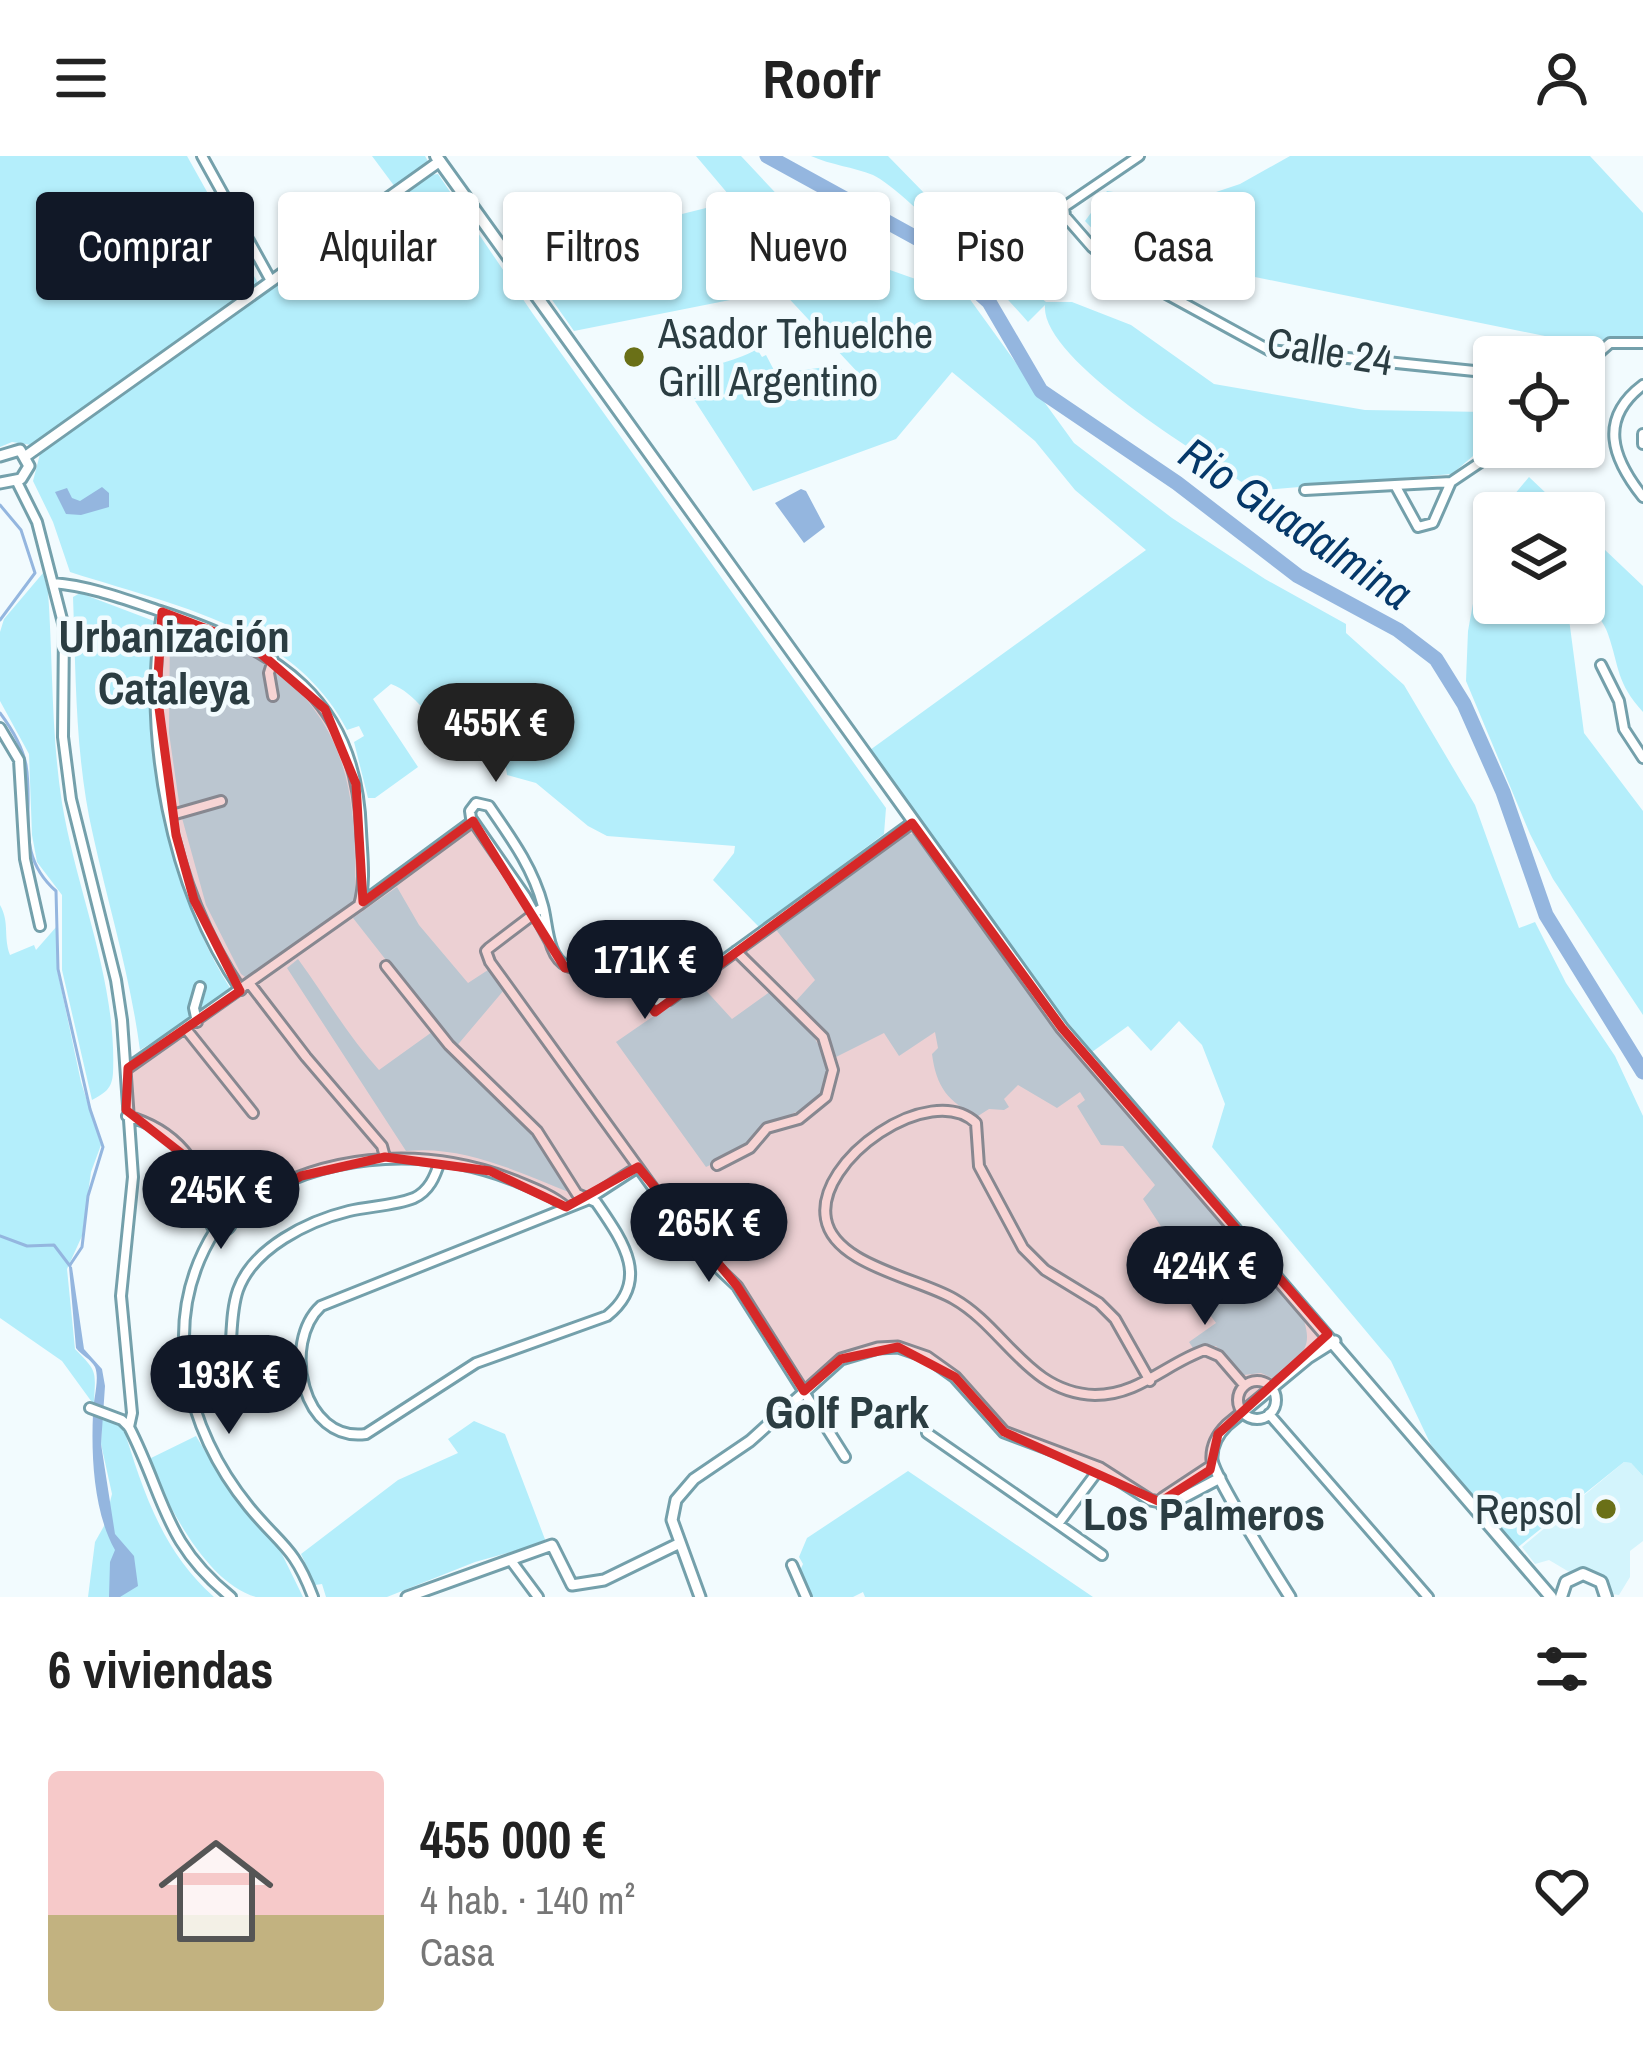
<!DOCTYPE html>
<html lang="es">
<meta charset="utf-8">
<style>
body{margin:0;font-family:"Archivo Narrow",sans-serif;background:#f6f6f6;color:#222;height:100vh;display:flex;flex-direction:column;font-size:45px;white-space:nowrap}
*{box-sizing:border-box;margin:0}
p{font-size:39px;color:#767676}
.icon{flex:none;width:66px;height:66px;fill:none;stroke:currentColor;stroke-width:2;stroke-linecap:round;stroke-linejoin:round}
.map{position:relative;height:1441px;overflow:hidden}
.details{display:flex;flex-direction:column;background:#fff;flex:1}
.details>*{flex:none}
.top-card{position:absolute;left:36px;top:36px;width:1572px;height:108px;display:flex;gap:24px}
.buttons{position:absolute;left:1473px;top:180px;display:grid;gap:24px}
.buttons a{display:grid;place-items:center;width:132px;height:132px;border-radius:12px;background:#fff;box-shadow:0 3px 9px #0004;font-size:60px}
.price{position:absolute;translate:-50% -102px;padding:0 27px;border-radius:42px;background:#111827;color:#fff;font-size:39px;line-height:78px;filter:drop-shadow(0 3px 6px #0008)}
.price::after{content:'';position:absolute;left:50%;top:72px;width:36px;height:27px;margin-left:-18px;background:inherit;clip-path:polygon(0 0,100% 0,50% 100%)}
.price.selected{background:#222;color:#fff}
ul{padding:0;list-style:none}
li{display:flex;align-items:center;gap:36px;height:300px;padding:0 48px}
li span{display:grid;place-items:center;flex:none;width:336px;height:240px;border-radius:12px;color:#555}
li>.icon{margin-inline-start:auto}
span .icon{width:144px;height:144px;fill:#fffc;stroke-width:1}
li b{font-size:51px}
h2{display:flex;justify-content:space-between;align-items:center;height:144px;padding:0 48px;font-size:51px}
.pill{padding:0 42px;border-radius:12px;background:#fff;box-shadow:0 3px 9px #0004;font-size:42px;line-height:108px}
.pill.selected{background:#111827;color:#fff}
header{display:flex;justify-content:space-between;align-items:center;height:156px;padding:0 48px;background:#fff;font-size:54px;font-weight:700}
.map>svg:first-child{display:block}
</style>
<header><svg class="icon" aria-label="menu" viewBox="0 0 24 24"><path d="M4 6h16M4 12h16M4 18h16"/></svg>Roofr<svg class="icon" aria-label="person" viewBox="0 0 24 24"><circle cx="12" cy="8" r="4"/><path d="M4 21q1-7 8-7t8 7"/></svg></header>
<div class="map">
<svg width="1643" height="1441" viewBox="0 0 1643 1441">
<rect width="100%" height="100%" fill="#f2fbfe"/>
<!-- built -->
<path fill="#d3f4fc" d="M1624,1306L1631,1307L1643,1320V1385L1630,1395V1421L1619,1439L1612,1438L1593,1415L1571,1417L1549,1404L1535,1408L1522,1391Z"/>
<!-- green -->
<path fill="#b4eefb" d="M0,0H187L258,127L31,289L12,286L0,291Z
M372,0H425L429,7L395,31Z
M696,0H741L802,65L890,114L969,142L1074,287L1172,362L1265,423L1346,468V477L1404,529L1475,649L1519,772L1535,766L1566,827L1615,900L1643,960V1320L1631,1307L1624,1306L1517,1392L1431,1289L1391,1205L1212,991L1225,948L1202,889L1179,865L1151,895L1128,870L1092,896L1022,809L870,594L1146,394L1075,334L1035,285L952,216L896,283L753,335L695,245L862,221L781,134L574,175L538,124L590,105L598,79L734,45Z
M811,0H888L968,82L1046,146H1072L1131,169L1214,228L1365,254L1486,256L1494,262V282L1452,318L1265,334L1245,328C1201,299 1040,203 1045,149L1028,166C1004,138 901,31 873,19C853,11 831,9 811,0Z
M1290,0H1590L1643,57V181L1619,180L1594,190L1167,103C1130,108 1110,92 1085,65L1107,35L1183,47L1240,28Z
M438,18L533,158L886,652L884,678L759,771L713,724L734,697L735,690L607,680L588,670L536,627L507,619C505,595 485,584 466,572L456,577C426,564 417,537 391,528L373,543L418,611L375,642H368L354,586L364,580L359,570L347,574C294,471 172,449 70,416L53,366L33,325L41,294L430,19Z
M757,193L762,201L766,199L776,218L839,209L846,221L687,244L682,225C706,207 732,208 757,193Z
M1529,321L1567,357H1499Z
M1494,363V447H1583L1569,463L1584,577L1643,655V859L1553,723L1530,678L1466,525L1468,475L1487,371Z
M1584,374L1643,430V556C1616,526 1620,513 1608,478C1604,466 1594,455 1587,445L1584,446Z
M43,417L48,435C53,505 51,577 62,647C77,737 117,825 113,917C112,933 105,937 92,944L62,814V739L37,706L32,679L29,598L0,545V476L4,463Z
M80,437L154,465C151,593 160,720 230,832V836L198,857L206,835L203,830L189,854L190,863L140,894C130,819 109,752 93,679C75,601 76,520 73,441Z
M170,468L222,484L268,508L269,544L277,539L276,514C354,578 356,651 355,745L248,823L241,818L206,749L182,662L219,652L221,642L180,653L169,577Z
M905,677L913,678L1027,834L1302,1159C1316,1196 1299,1200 1272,1222L1261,1217L1244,1219L1216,1190L1193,1192L1189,1186L1216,1167L1205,1152L1210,1145L1143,1043L1155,1029L1123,990L1101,989L1077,950L1085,944L1080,936L1057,952L1018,929L1004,943L1009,951L1004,954L989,953L978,960C948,947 936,930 932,898L938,892L935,876L899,900L884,877L836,901L828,882L795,846L815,824L774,771Z
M397,731L419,769L468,827L488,814L504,834L455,892L353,762Z
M0,749C10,767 3,780 10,799L34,789L36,794L57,770V813L81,926L101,989L91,1016L82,1080L67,1113L75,1193C99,1217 95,1215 94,1249L62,1205L0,1162Z
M298,803C325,840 348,880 379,914L432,876L531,973L571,1037C518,1016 464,989 406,995L287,812Z
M700,828L732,863L771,835C801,865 846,901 818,946L768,969L743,994L706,1011L616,886Z
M102,1261L122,1267C142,1332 161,1394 214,1441H88L95,1386L104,1370L112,1338L101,1288Z
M474,1265L505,1278L546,1386L475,1406L387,1441H326L322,1428L315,1429L301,1398L398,1324L458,1297L448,1283Z
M196,1280L225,1329L280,1394L303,1441C289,1441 269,1441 256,1441C206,1427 166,1347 149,1303Z
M908,1315L1093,1441H865L863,1436L853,1441H809L799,1417L803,1408L799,1401L807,1382Z"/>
<!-- water -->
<path fill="#94b6df" d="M102,331L109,337V351L81,359L66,358L55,336L67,332L72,342L80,345Z
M801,333L806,335L825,371L804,387L775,347Z
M69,1111H72L84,1193L102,1213L105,1230L101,1288L115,1378L134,1400L138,1430L120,1441H109L110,1406L115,1394C94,1357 91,1301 93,1258C93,1244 100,1223 95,1211C91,1203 81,1199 76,1192Z"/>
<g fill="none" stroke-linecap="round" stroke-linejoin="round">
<!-- stream -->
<path stroke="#94b6df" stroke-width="3" d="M0,349L21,374L35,417L0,464
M0,557C12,573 22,589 26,609C34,656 14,698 56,735L58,813L90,953L103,991L88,1040L82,1091L70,1109
M0,1080L27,1090L54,1089L70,1110"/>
<!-- river -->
<path stroke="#94b6df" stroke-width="15" d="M767,0L920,84L989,146L1041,235L1177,327L1298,420L1398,474L1436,503L1464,548L1503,636L1546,759L1643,916"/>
<!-- minor casing -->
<g stroke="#74a0ab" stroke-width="14">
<path id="minor" d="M202,0L270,123
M1139,0L1064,51L1065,60L1092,91L1119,112L1269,194L1494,217
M1584,210L1610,187H1643
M1643,229C1598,263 1612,302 1643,341
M1643,278V288
M17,326L37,366L64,471L63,581L71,643L116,824L122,864L133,1021L121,1140L132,1257L129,1271
M1451,326L1395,329L1418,371L1433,367L1451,326L1503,291
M1305,334L1395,329
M53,427C90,430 124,443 160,455C276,493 357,541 361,675C362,699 366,726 359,749L128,912
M162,456C142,579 170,730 241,834
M1601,509L1619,545L1624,573L1643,602
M273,540L269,517L273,504
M0,572L19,604L25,703L40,770
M172,659L221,645
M359,749L473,665
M543,751L489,792L486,795L490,806L695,1090L737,1130L845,1301
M550,786L525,740L471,662L470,655L476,647L489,650C511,682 533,712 543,750C548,768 547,801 567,810C583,817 606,807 624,812C647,818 658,841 684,831
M386,810L449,889L537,975L577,1038L596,1046C622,1084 652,1124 607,1160L476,1207L366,1278C302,1287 281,1187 321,1150L587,1044L638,1011
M625,815L650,845L669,844L912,667
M250,828L306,901L382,990L385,1001
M197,866L194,852L200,831
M186,873L253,957
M127,960C177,974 199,1006 214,1055
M717,1009L750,992L767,972L799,963L826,941L833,914L823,881L736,795
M210 1064a11 11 0 1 1 22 0a11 11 0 1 1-22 0Z
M231,1060C311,995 423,988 516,1025C533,1032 552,1039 566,1051
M216,1073C158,1163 185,1273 249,1351C280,1389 294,1390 313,1441
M230,1199C232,1178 231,1154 238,1134C253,1092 308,1065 349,1055C370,1050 394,1050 414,1042C429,1035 435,1021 440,1005
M1238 1244a19 19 0 1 1 38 0a19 19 0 1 1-38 0Z
M1150,1225L1115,1163L1099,1147L1045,1114L1023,1092L979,1010L976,967C930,924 815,1004 826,1063C834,1109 918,1122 954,1143C1005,1172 1028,1237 1095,1239C1139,1239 1167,1207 1205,1194L1219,1200L1244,1229
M90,1252L122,1264L129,1271C165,1341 163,1386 231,1441
M1269,1258L1428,1441
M927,1277L1058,1368L1100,1312
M1058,1368L1102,1399
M512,1406L538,1441
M792,1409L806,1441"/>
</g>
<!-- tertiary casing -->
<g stroke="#74a0ab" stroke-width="15">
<path id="tertiary" d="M0,300L20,294L29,310L21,323L0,327
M26,300L440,5
M1213,1309L1163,1342L1161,1348L1167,1350L1220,1322
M407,1441L552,1389L572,1429L604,1424L680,1387
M700,1441L672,1364L676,1344L694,1323L750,1285L841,1203L878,1192L898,1191L927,1201L955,1221L1004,1276L1100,1312L1150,1344L1160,1346
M1290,1441C1276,1419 1215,1322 1212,1304C1211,1290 1218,1278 1227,1269L1308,1202L1335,1185"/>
</g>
<!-- secondary casing -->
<g stroke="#74a0ab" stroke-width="16">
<path id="secondary" d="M436,0L1062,872L1551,1441
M1561,1441L1566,1426L1583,1418L1601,1426L1606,1441"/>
</g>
<!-- minor -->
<use href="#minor" stroke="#fff" stroke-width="8"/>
<!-- tertiary -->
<use href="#tertiary" stroke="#fff" stroke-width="9"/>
<!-- secondary -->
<use href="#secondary" stroke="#fff" stroke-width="10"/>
</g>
<!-- marked area -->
<path fill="#d62828" fill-opacity="0.2" stroke="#d62828" stroke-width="9" stroke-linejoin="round" d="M162,456L252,490L325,553L356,628L363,746L473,665L565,812L622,811L655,856L912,667L1062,872L1328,1178L1218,1278L1210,1314L1160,1346L1004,1276L955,1221L898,1191L841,1203L804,1235L737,1130L638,1011L566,1051L490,1015L385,1001L301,1020L231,1060L225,1049L214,1055L195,1008L126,954L128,912L240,835L194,744L176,679L157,537Z"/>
<!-- markers -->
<g fill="#6a7017" stroke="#f2fbfe" stroke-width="4.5">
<circle cx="634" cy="201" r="12"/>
<circle cx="1606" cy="1353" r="12"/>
</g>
<g text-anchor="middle" stroke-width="9" stroke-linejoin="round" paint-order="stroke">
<!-- poi labels -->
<g font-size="42" fill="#2b3d42" stroke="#f2fbfe" text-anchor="start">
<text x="658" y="192">Asador Tehuelche<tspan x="658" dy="48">Grill Argentino</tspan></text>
<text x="1582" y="1368" text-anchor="end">Repsol</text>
</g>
<!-- street labels -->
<g font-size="42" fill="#2b3d42" stroke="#f2fbfe">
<text transform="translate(1330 195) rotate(9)" y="15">Calle 24</text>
</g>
<!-- water labels -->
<g font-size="45" font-style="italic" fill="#053869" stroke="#f2fbfe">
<text transform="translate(1296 367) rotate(34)" y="16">Rio Guadalmina</text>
</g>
<!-- neighbourhood labels -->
<g font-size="45" font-weight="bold" fill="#2b3d42" stroke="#f2fbfe">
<text x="174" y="496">Urbanización<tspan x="174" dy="52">Cataleya</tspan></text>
<text x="847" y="1272">Golf Park</text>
<text x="1204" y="1374">Los Palmeros</text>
</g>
</g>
</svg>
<div class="buttons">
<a><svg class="icon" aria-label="locate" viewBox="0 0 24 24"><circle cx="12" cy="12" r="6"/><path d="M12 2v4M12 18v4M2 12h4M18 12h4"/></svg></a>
<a><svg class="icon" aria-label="layers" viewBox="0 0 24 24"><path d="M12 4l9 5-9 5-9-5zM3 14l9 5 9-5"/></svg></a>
</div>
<b class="price selected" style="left:496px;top:629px">455K €</b>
<b class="price" style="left:645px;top:866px">171K €</b>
<b class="price" style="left:221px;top:1096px">245K €</b>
<b class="price" style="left:709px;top:1129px">265K €</b>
<b class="price" style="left:1205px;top:1172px">424K €</b>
<b class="price" style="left:229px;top:1281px">193K €</b>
<div class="top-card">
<a class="pill selected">Comprar</a>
<a class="pill">Alquilar</a>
<a class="pill">Filtros</a>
<a class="pill">Nuevo</a>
<a class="pill">Piso</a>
<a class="pill">Casa</a>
</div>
</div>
<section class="details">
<h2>6 viviendas<svg class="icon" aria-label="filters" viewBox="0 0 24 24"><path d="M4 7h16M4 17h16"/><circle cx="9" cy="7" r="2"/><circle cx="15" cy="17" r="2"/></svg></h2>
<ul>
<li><span style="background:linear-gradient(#f6c9c9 60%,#c2b280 0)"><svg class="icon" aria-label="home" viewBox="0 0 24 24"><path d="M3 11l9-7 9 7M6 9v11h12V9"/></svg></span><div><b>455 000 €</b><p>4 hab. · 140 m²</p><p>Casa</p></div><svg class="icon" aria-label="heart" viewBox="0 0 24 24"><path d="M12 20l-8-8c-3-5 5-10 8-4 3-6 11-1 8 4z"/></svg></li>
</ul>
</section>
